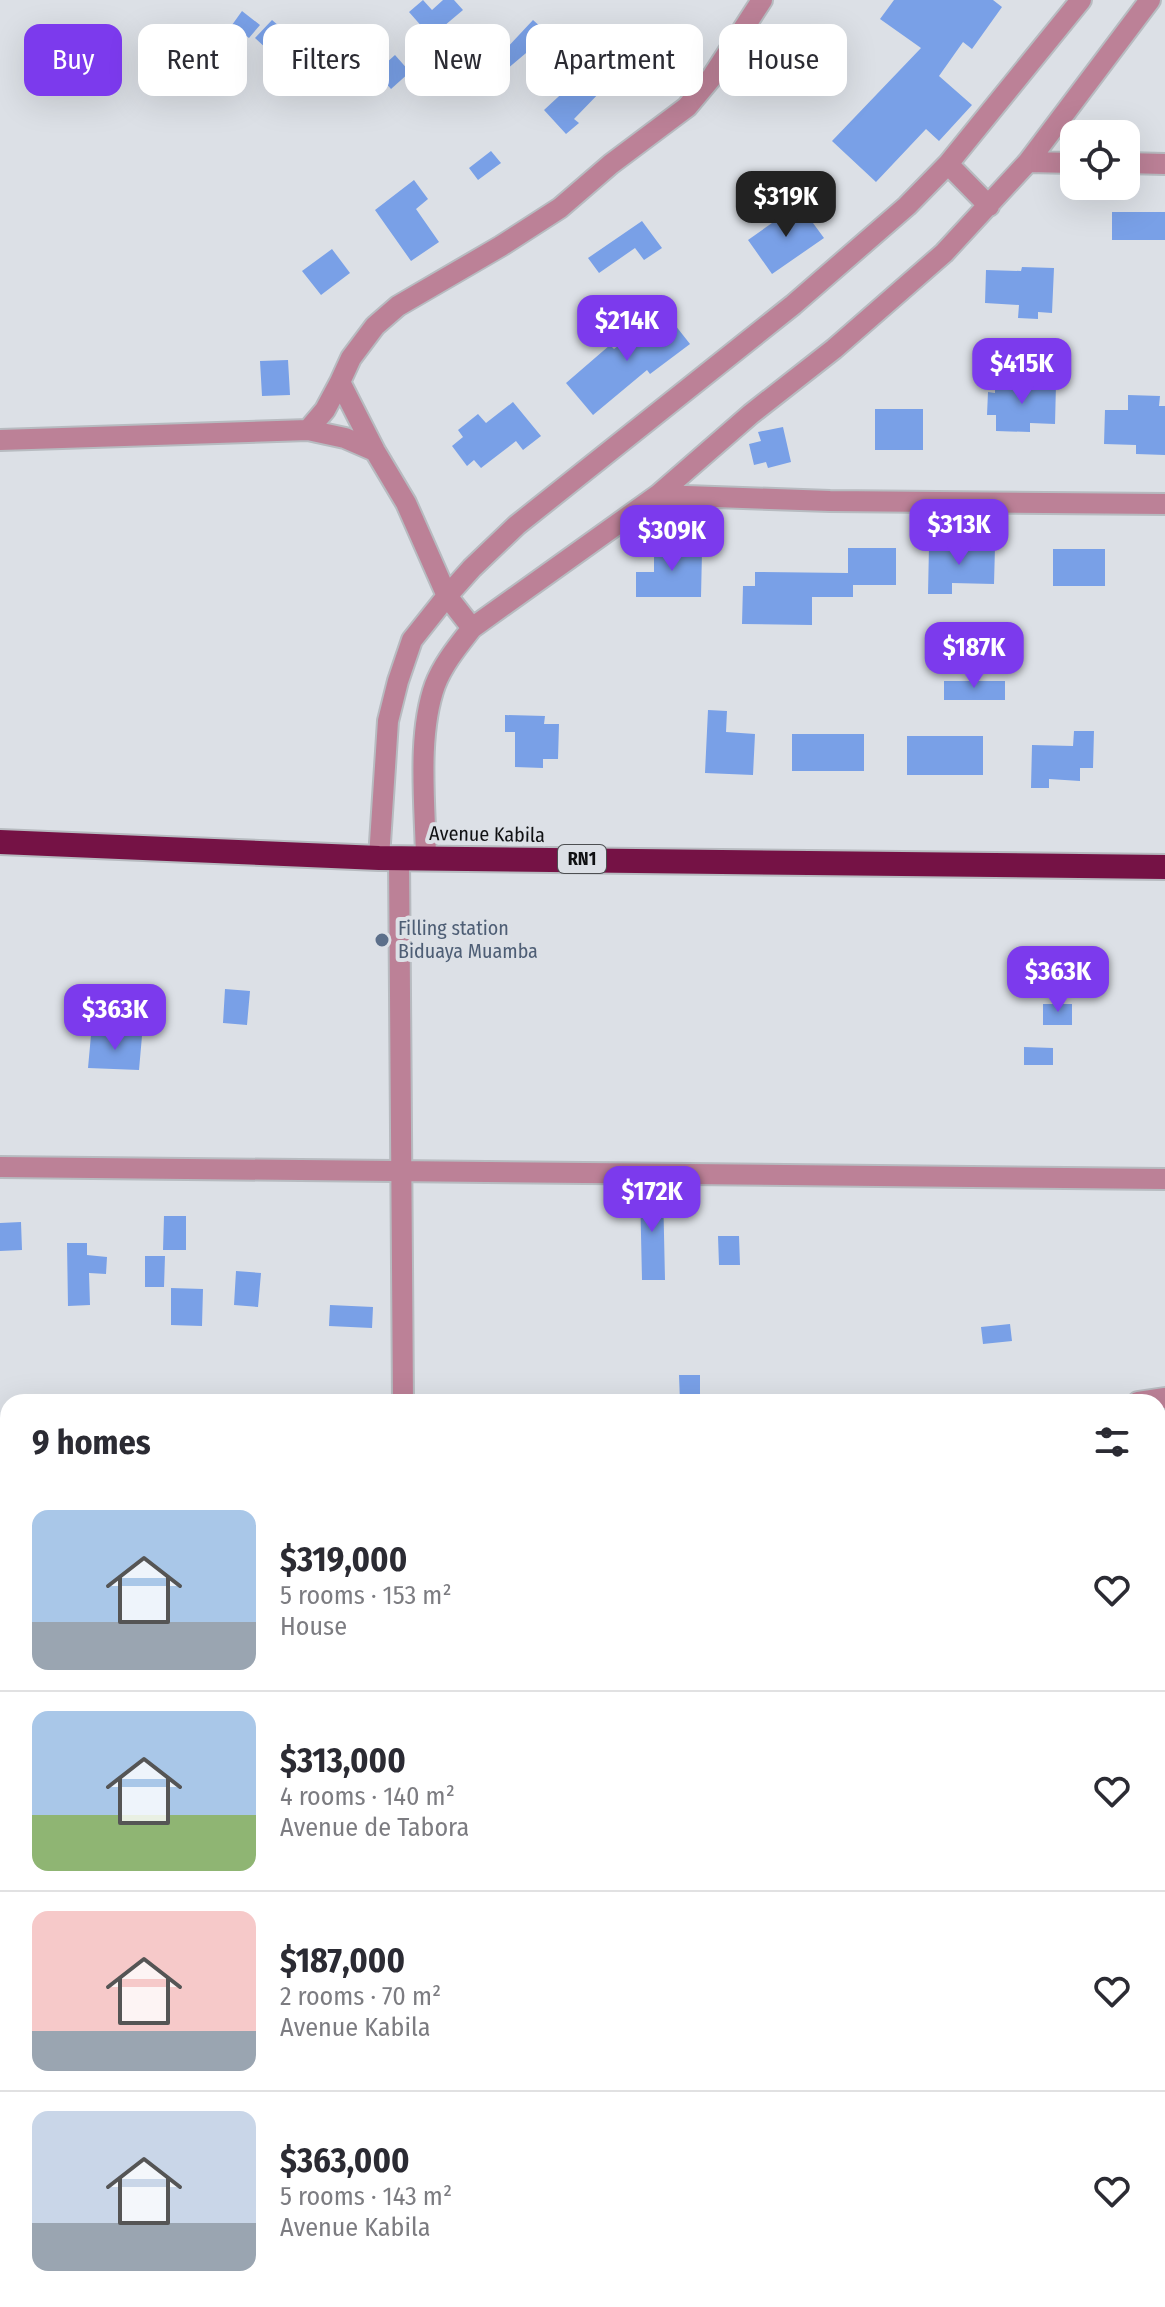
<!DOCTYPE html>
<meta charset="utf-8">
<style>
body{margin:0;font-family:"Fira Sans Condensed",sans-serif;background:#f7f7f7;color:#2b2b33;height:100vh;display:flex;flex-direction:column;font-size:30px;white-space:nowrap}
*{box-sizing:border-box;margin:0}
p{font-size:26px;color:#7c7c81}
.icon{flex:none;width:44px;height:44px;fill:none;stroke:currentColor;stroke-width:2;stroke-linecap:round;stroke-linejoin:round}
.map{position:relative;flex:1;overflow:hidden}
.sheet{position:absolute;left:0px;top:1394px;width:1166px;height:914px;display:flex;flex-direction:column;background:#fff;border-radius:24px 24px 0 0;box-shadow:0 8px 32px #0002}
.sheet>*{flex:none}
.guide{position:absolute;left:24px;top:24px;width:1118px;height:72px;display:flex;gap:16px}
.fabs{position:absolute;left:1060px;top:120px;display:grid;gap:16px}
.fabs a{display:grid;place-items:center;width:80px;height:80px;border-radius:16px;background:#fff;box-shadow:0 8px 32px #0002;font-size:40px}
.price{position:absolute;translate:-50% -68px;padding:0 18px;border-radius:16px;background:#7c3aed;color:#fff;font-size:26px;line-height:52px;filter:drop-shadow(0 2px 4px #0008)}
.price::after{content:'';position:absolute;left:50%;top:48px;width:24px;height:18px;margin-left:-12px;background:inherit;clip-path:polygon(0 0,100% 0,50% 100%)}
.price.selected{background:#222;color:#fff}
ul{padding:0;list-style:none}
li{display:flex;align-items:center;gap:24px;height:200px;padding:0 32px}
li+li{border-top:2px solid #e1e1e2}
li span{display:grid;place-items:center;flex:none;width:224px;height:160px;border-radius:16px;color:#555}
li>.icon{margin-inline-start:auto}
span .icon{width:96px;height:96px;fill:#fffc;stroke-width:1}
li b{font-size:34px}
h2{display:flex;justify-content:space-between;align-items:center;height:96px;padding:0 32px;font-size:34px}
.chip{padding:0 28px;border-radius:16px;background:#fff;box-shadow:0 8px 32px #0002;font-size:28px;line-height:72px}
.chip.selected{background:#7c3aed;color:#fff}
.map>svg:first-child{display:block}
</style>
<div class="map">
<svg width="1165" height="2307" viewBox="0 0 1165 2307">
<rect width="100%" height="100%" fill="#dce0e6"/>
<!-- building -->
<path fill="#79a0e7" d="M423,0L432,10L443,0H454L463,10L431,37L409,12Z
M894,0H993L1002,7L972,49L963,42L939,76L972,105L939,141L926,129L876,182L832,141L921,48L880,19Z
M242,11L260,25L249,38L232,25Z
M272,20L285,31L268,50L255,38Z
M533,20L553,38L539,54L532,48L500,75L485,59L498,47L503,52Z
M395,55L410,72L391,89L376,72Z
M579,66L604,88L574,119L579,123L566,134L544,110L571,85L566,81Z
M491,151L501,163L478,180L469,168Z
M414,180L428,199L416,209L439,242L411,261L375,210Z
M799,204L824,238L772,274L748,240Z
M1112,212H1165V240H1112Z
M642,221L662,248L644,260L635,248L599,273L588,258Z
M332,249L350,273L321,295L302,271Z
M1022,267L1054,268L1052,313L1038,312V319L1018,318L1019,305L985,303L986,270L1021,271Z
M664,311L690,344L650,374L647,370L593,415L566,383L610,345L614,349Z
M288,360L290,395L262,396L260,361Z
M995,383L1056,384L1055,424L1030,423V432L996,431V415H987L988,392L995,393Z
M1128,395L1160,396L1159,406H1165V455L1136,454V445L1104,444L1105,410H1128Z
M513,402L541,436L523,450L516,441L481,468L474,460L467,466L452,446L463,437L458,430L478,414L486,423Z
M875,409H923V450H875Z
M783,427L791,462L768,468L766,462L754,465L749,444L761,441L758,432Z
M654,541H681V552H702L701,597H636V572H654Z
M929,546L995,547L994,584L952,583V594H928Z
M848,548H896V585H853V597H812V625L742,624L743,586H755V572L848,573Z
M1053,549H1105V586H1053Z
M944,681H1005V700H944Z
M708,710L727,711L726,732L755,734L753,775L705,773Z
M505,715L545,716L544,724H559L558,759H543V768L515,767V732H505Z
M1074,731H1094L1093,768H1080V781L1049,779V788H1031L1032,745L1073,746Z
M792,734H864V771H792Z
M907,736H983V775H907Z
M225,989L250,991L247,1025L223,1023Z
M1043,1004H1072V1025H1043Z
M118,1034L142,1036L139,1070L88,1068L91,1035L118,1037Z
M1024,1047L1053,1048V1065H1024Z
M640,1188H663L665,1280H642Z
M164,1216H186V1250H163Z
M21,1222L22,1250L0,1251V1223Z
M718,1236H739L740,1265H719Z
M67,1243H87V1255L107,1257L106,1274L89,1273L90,1305L68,1306Z
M145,1256H165L164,1287H145Z
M236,1271L261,1273L258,1307L234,1305Z
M171,1288L203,1289L202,1326L171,1325Z
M330,1305L373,1307L372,1328L329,1326Z
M1010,1324L1012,1341L983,1344L981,1327Z
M679,1375H700V1402H680Z"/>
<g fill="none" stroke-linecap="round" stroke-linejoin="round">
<!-- street casing -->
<g stroke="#b7bbc0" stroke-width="24">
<path id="street" d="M1028,162L1074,163
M1126,163L1165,164
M948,164L989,206
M308,430L325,410L340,382
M0,440L308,430L345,438L375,451
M658,495L830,501L1165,504
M472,628L447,596L406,503L375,451L340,382L351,358L375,326L398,306L501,246L560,208L611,164L687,107L712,77L762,0
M399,857L403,1402
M426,857C425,804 417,735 435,685C443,664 458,646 472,628L658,495L751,414L834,349L944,253L1028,162L1150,0
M379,858L388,721L398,681L412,640L447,596L472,568L517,525L793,305L907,206L948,164L1081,0
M0,1167L1165,1179
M1138,1402L1165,1398
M0,1442L8,1443
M0,1576L8,1577
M1158,1608L1165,1607
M0,1784L8,1782
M1158,1875L1165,1901
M1158,2144L1165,2143
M699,2300L700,2307"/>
</g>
<!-- highway casing -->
<g stroke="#b7bbc0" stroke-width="28">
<path id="highway" d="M0,842L379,858L1165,867"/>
</g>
<!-- street -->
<use href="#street" stroke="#bc8197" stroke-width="20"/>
<!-- highway -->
<use href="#highway" stroke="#751245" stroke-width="24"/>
<!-- rail casing -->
<g stroke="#797b7f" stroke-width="9">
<path id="rail" d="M1158,1469L1165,1467
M0,1561L8,1563"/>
</g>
<!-- rail -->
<use href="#rail" stroke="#dce0e6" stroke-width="6" stroke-dasharray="18" stroke-linecap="butt"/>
</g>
<!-- markers -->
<circle fill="#5c6f8a" stroke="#dce0e6" stroke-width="3" cx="382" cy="940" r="8"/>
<g text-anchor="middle" stroke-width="8" stroke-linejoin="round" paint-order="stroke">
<!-- shield labels -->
<rect fill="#dce0e6" stroke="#4d4f52" stroke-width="2" x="558" y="845" width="48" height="28" rx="6"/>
<g font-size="18" font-weight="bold" fill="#101113">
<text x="582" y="865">RN1</text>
</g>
<!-- street labels -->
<g font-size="20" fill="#101113" stroke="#dce0e6">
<text transform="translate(487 834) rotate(1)" y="7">Avenue Kabila</text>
</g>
<!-- service labels -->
<g font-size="20" fill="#4e5e75" stroke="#dce0e6" text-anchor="start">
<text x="398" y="935">Filling station<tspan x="398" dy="23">Biduaya Muamba</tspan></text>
</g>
</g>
</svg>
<div class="fabs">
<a><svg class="icon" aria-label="locate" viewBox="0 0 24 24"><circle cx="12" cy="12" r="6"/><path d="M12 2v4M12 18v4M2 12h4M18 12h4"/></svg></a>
</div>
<b class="price selected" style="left:786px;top:239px">$319K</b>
<b class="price" style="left:627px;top:363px">$214K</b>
<b class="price" style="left:1022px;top:406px">$415K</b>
<b class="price" style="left:959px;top:567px">$313K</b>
<b class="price" style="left:672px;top:573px">$309K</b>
<b class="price" style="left:974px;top:690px">$187K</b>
<b class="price" style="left:1058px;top:1014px">$363K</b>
<b class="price" style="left:115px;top:1052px">$363K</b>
<b class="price" style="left:652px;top:1234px">$172K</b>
<div class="guide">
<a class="chip selected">Buy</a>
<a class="chip">Rent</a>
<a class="chip">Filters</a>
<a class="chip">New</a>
<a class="chip">Apartment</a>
<a class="chip">House</a>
</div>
<section class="sheet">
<h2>9 homes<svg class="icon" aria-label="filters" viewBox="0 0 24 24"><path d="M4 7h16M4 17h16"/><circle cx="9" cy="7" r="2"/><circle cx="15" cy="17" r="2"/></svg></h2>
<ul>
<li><span style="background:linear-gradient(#a9c7e8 70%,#9aa5b1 0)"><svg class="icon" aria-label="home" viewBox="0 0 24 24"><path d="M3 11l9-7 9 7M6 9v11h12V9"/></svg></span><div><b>$319,000</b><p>5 rooms · 153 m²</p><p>House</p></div><svg class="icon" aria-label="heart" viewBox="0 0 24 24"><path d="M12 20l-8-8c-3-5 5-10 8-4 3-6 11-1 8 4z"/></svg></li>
<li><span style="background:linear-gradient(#a9c7e8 65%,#8fb573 0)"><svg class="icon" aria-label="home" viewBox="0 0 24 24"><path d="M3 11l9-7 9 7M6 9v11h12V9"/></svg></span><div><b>$313,000</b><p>4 rooms · 140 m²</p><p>Avenue de Tabora</p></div><svg class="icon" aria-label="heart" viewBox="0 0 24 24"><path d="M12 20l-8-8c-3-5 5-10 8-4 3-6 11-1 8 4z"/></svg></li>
<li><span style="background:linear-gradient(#f6c9c9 75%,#9aa5b1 0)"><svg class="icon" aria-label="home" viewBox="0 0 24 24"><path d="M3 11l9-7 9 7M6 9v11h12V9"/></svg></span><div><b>$187,000</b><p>2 rooms · 70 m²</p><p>Avenue Kabila</p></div><svg class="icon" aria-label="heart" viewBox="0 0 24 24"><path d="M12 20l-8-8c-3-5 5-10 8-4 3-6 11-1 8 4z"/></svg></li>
<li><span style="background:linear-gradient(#c9d6e8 70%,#9aa5b1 0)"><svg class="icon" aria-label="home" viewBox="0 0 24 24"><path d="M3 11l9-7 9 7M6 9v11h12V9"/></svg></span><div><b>$363,000</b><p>5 rooms · 143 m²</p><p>Avenue Kabila</p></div><svg class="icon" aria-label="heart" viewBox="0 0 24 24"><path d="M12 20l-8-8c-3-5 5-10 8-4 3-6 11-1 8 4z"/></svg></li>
</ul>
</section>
</div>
